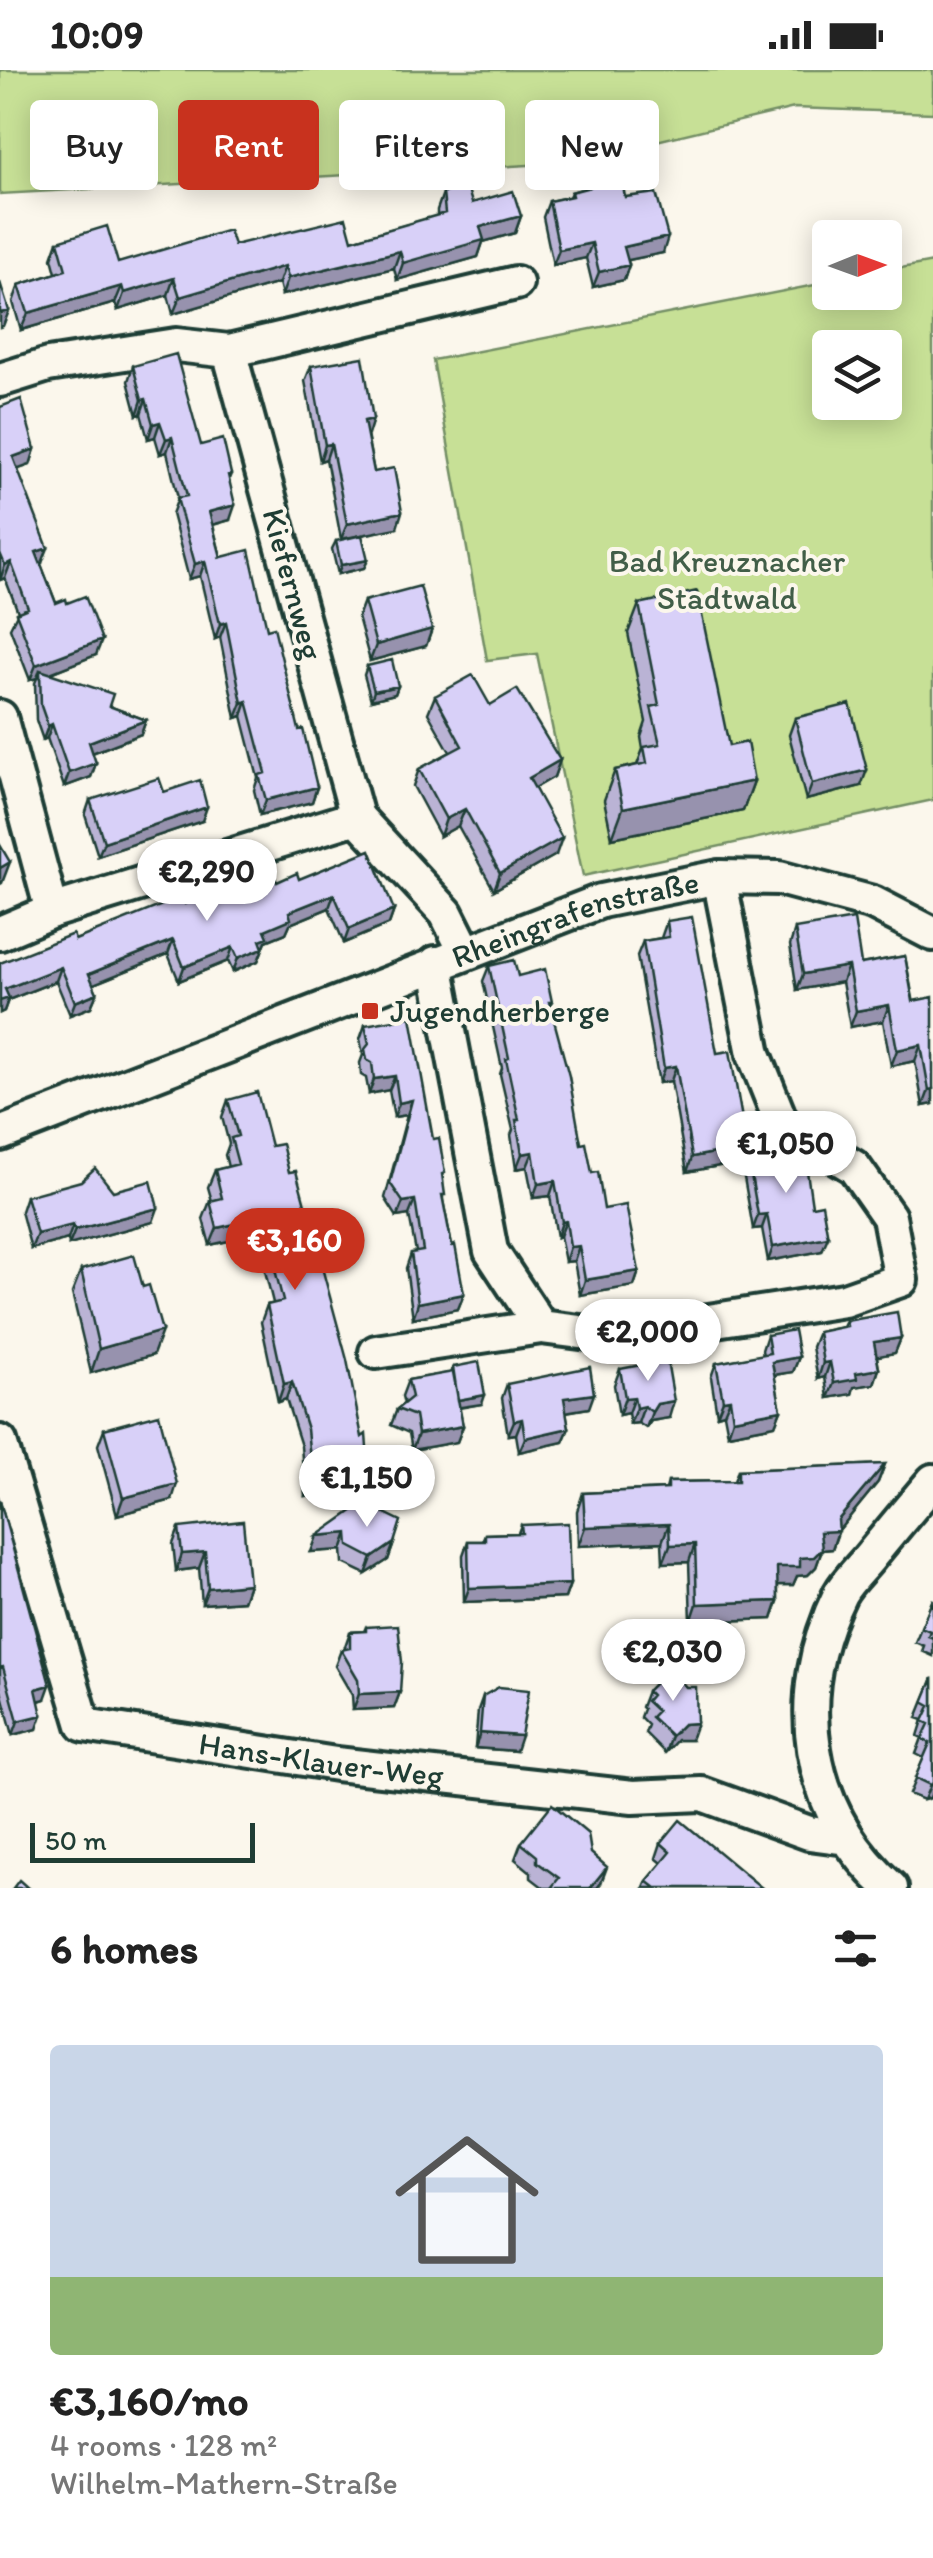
<!DOCTYPE html>
<meta charset="utf-8">
<style>
body{margin:0;font-family:Itim,sans-serif;background:#f2f2f2;color:#222;height:100vh;display:flex;flex-direction:column;font-size:38px;white-space:nowrap}
*{box-sizing:border-box;margin:0}
p{font-size:32px;color:#767676}
.icon{flex:none;width:55px;height:55px;fill:none;stroke:currentColor;stroke-width:2;stroke-linecap:round;stroke-linejoin:round}
.map{position:relative;height:1818px;overflow:hidden}
.panel{display:flex;flex-direction:column;background:#fff;flex:1}
.panel>*{flex:none}
.banner{position:absolute;left:30px;top:30px;width:875px;height:90px;display:flex;gap:20px}
.needle{width:65px;rotate:89deg}
.buttons{position:absolute;left:812px;top:150px;display:grid;gap:20px}
.buttons a{display:grid;place-items:center;width:90px;height:90px;border-radius:10px;background:#fff;box-shadow:0 5px 25px #0003;font-size:50px}
.scale{position:absolute;left:30px;bottom:25px;width:225px;box-sizing:border-box;padding-left:10px;border:5px solid #1f3d34;border-top:0;font-size:28px;line-height:35px;white-space:nowrap;color:#1f3d34;-webkit-text-stroke:8px #fbf7ec;paint-order:stroke}
.price{position:absolute;translate:-50% -85px;padding:0 22px;border-radius:35px;background:#fff;color:#222;font-size:32px;line-height:65px;filter:drop-shadow(0 2px 5px #0008)}
.price::after{content:'';position:absolute;left:50%;top:60px;width:30px;height:22px;margin-left:-15px;background:inherit;clip-path:polygon(0 0,100% 0,50% 100%)}
.price.current{background:#c8321e;color:#fff}
ul{padding:0;list-style:none}
li{display:grid;align-content:center;gap:20px;height:530px;padding:0 50px}
li span{display:grid;place-items:center;height:310px;border-radius:10px;color:#555}
li>.icon{margin-inline-start:auto}
span .icon{width:180px;height:180px;fill:#fffc;stroke-width:1}
li b{font-size:42px}
h2{display:flex;justify-content:space-between;align-items:center;height:120px;padding:0 50px;font-size:42px}
.pill{padding:0 35px;border-radius:10px;background:#fff;box-shadow:0 5px 25px #0003;font-size:35px;line-height:90px}
.pill.current{background:#c8321e;color:#fff}
.status{display:flex;justify-content:space-between;align-items:center;height:70px;padding:0 50px;background:#fff;direction:ltr}
.status svg{height:28px;fill:currentColor}
.map>svg:first-child{display:block}
</style>
<div class="status"><b>10:09</b><svg viewBox="0 0 49 12"><path d="M0 12V9h3v3zM5 12V6h3v6zM10 12V3h3v9zM15 12V0h3v12zM26 1h20v11H26zM47 4h2v5h-2z"/></svg></div>
<div class="map">
<svg width="933" height="1818" viewBox="0 0 933 1818">
<rect width="100%" height="100%" fill="#fbf7ec"/>
<filter id="ink" filterUnits="userSpaceOnUse"><feTurbulence type="fractalNoise" baseFrequency=".01" numOctaves="2"/><feDisplacementMap in="SourceGraphic" scale="20" xChannelSelector="R" yChannelSelector="G"/><feConvolveMatrix kernelMatrix="1 2 1 2 8 2 1 2 1" color-interpolation-filters="sRGB"/></filter>
<g filter="url(#ink)">
<!-- green -->
<path fill="#c7e096" stroke="#738e65" stroke-width="2.5" fill-rule="evenodd" d="M0,0H933V43L794,38L565,93L0,124Z
M933,192V730L583,806L537,584L487,590L433,290L830,212V222H885V201ZM830,278H885V332H830Z"/>
<g fill="none" stroke-linecap="round" stroke-linejoin="round">
<!-- street casing -->
<g stroke="#1f3d34" stroke-width="40">
<g id="street">
<path d="M0,310L48,295L176,275L229,281L516,213"/>
<path d="M0,647L52,841L357,747L229,281"/>
<path d="M357,747L446,843L465,881"/>
<path d="M0,863L52,841"/>
<path d="M436,893L491,1181L541,1257L612,1266L844,1230L901,1210L889,1147L854,1097L782,1054L754,984L719,807"/>
<path id="s1" d="M0,1064L601,831L719,807L779,808L873,833L933,864"/>
<path d="M376,1282L541,1257"/>
<path id="s2" d="M0,1372L84,1655L336,1694L633,1727L702,1724L809,1763L847,1768"/>
<path d="M891,1818C804,1740 790,1626 840,1524C847,1511 860,1499 869,1488C890,1462 912,1436 933,1411"/>
</g>
</g>
<!-- street -->
<use href="#street" stroke="#fbf7ec" stroke-width="32"/>
</g>
<!-- wall -->
<path fill="#bab3d5" stroke="#1f3d34" stroke-width="2.5" d="M589,108L612,113L625,127L663,183L628,190L629,195L624,210L593,217L586,188L553,195L543,147L549,131L569,127L571,122L585,118Z
M443,123L472,133L521,146L515,163L483,172L478,187L397,210L394,198L282,225L279,213L173,244L168,225L118,240L115,233L21,260L13,232L19,215L56,203L52,188L58,171L118,193L234,175L352,170L437,146V140Z
M133,296L201,375L231,404L229,409L230,450L213,455L221,487L267,559L317,717L312,732L260,745L254,720L258,708L242,646L236,648L220,567L215,569L200,506L189,509L172,444L178,428L167,382L160,384L155,367L148,369L141,344L137,345L128,311Z
M311,296L373,349L367,365L374,402L397,458L341,469L326,389L320,391L305,311Z
M0,337L35,379L30,395L18,399L42,493L41,494L56,533L96,585L50,603L109,636L146,650L141,664L92,683L96,693L91,707L64,717L47,668L43,670L36,650L35,613L37,608L30,610L10,558L18,542L5,508L0,510Z
M336,471L368,490L364,498L338,504L332,479Z
M364,531L432,559L426,576L370,591L358,547Z
M639,534L729,676L754,711L743,741L612,768L604,730L615,700L637,695L643,679L641,667L646,652L628,563Z
M367,596L398,616L395,624L371,630L364,605Z
M435,626L490,635L560,690L554,707L535,718L556,785L494,820L458,756L440,766L413,716L419,699L450,682L428,643Z
M795,648L861,716L806,730L789,665Z
M164,722L202,751L98,786L85,745L90,730Z
M299,809L394,840L389,854L344,873L329,838L290,854L286,863L266,871L258,891L233,902L228,891L179,911L168,884L93,914L97,923L91,937L70,945L56,911L8,930L4,941L0,943V893L75,870L185,834L277,812Z
M667,851L717,983L747,1077L741,1092L687,1102L671,1011L659,1013L637,886L643,871L661,868Z
M795,859L861,894L905,886L933,1034L923,1036L915,991L891,996L883,951L850,957L842,912L797,920L790,875Z
M489,896L518,906L552,932L550,937L581,1074L604,1139L639,1201L634,1216L580,1225L574,1191L565,1192L560,1166L557,1167L550,1126L533,1128L527,1097L516,1099L511,1065L513,1060L500,1004L502,998L483,911Z
M365,955L433,1069L443,1109V1130L452,1176L464,1224L458,1239L413,1248L406,1198L411,1183L416,1182L409,1145L397,1147L385,1128L407,1045L394,1047L389,1020L369,1024L366,1008L361,1005L360,993L363,985L360,969Z
M228,1030L271,1076L369,1404L363,1421L305,1426L301,1376L286,1329L278,1332L261,1252L267,1235L273,1233L256,1165L210,1175L203,1149L210,1131H212L208,1117L215,1100L228,1097L225,1085L229,1074L222,1047Z
M747,1082L797,1088L812,1136L822,1181L768,1191L762,1158L753,1159L742,1096Z
M113,1121L153,1152L69,1175L68,1169L31,1179L21,1141L26,1126Z
M81,1200L153,1285L91,1303L72,1223Z
M846,1251L901,1268L895,1283L877,1286L879,1299L874,1314L854,1317L852,1324L828,1328L825,1307L818,1309L812,1277L818,1262L843,1257Z
M767,1265L799,1287L793,1302L774,1305L781,1340L775,1355L728,1364L724,1343L717,1345L711,1307L716,1293L763,1285L762,1280Z
M453,1297L482,1334L459,1338L463,1356L457,1372L412,1380L409,1363L391,1355L397,1339L404,1334L402,1326L408,1310L450,1303Z
M620,1299L669,1348L651,1351L646,1358L638,1353L630,1354L628,1343L619,1345L614,1315Z
M507,1314L589,1338L566,1342L569,1358L563,1372L519,1382L516,1364L508,1365L502,1328Z
M104,1359L172,1430L117,1445L98,1375Z
M885,1394L878,1412L839,1460L832,1479L822,1480L816,1497L808,1505L797,1506L793,1515H778V1531L772,1549L691,1552L689,1492L663,1493L662,1472L578,1476L577,1441L583,1423L666,1419L668,1412L734,1411L738,1400Z
M0,1431L45,1629L39,1631L37,1659L13,1665L0,1617Z
M364,1433L394,1473L388,1490L366,1504L343,1493L342,1480L311,1482Z
M521,1455L570,1514L565,1528L464,1532L463,1485L468,1471H482L485,1464L518,1463Z
M179,1458L249,1514L243,1531L202,1534L199,1498L176,1501L173,1474Z
M933,1529V1586L922,1581L924,1576L915,1572Z
M366,1557L400,1622L394,1638L353,1640L352,1625L335,1596L341,1580L344,1579L350,1562L364,1561Z
M933,1608V1729L930,1728L924,1730L909,1724L924,1688L916,1684L922,1668L918,1666L923,1650L917,1648Z
M647,1621L691,1670H677L665,1683L645,1663L648,1655L640,1647L643,1639L641,1637Z
M483,1626L516,1681L475,1678L478,1640Z
M521,1773L591,1783L601,1813L597,1818H544L531,1808V1802L515,1789Z
M661,1773L762,1818H644L647,1811L662,1793L656,1788Z"/>
<!-- shaded-wall -->
<path fill="#9792ae" stroke="#1f3d34" stroke-width="2.5" d="M521,146L515,163L483,172L478,187L397,210L403,193L480,157Z
M668,167L663,183L619,192L624,177Z
M592,173L586,188L553,195L559,180Z
M400,181L394,198L282,225L288,208Z
M629,195L624,210L593,217L599,202Z
M285,196L279,213L173,244L180,227Z
M174,208L168,225L118,240L124,223Z
M122,216L115,233L21,260L28,243Z
M9,241L3,256L0,257V243Z
M146,329L141,344L137,345L142,330Z
M373,349L368,365L358,366L364,351Z
M160,352L155,367L148,369L153,354Z
M172,367L167,382L160,384L166,369Z
M331,374L326,389L320,391L325,375Z
M35,379L30,395L8,403L13,387Z
M235,435L230,450L204,457L209,442Z
M402,442L397,458L341,469L347,454Z
M48,478L42,493L30,498L36,482Z
M368,490L364,498L338,504L341,495Z
M205,491L200,506L189,509L195,494Z
M11,492L5,508L0,510L5,495Z
M226,552L220,567L215,569L220,554Z
M432,559L426,576L370,591L376,575Z
M102,570L96,585L40,607V600L37,608L30,610L36,595Z
M398,616L395,624L371,630L374,621Z
M247,631L242,646L236,648L242,633Z
M146,650L141,664L84,686L89,672Z
M52,654L47,668L43,670L48,656Z
M560,690L554,707L523,725L529,708Z
M96,693L91,707L64,717L69,703Z
M867,700L861,716L806,730L812,714Z
M754,711L743,741L612,768L623,738Z
M317,717L312,732L260,745L266,730Z
M207,737L202,751L98,786L104,772Z
M465,739L458,756L440,766L446,749Z
M562,768L556,785L494,820L500,803Z
M10,792L2,813L0,814V798Z
M334,824L329,838L290,854L286,863L266,871L258,891L233,902L238,888L260,870L265,860L289,842Z
M394,840L389,854L344,873L349,859Z
M173,870L168,884L84,918L89,904Z
M233,877L228,891L179,911L184,897Z
M848,896L842,912L797,920L803,904Z
M61,897L56,911L8,930L4,941L0,943V931L5,919Z
M97,923L91,937L70,945L75,932Z
M889,935L883,951L850,957L856,941Z
M921,975L915,991L891,996L897,980Z
M676,996L671,1011L659,1013L664,998Z
M395,1006L389,1020L369,1024L374,1009Z
M933,1019V1034L923,1036L929,1020Z
M412,1030L407,1045L394,1047L399,1033Z
M747,1077L741,1092L687,1102L692,1087Z
M533,1082L527,1097L516,1099L522,1084Z
M555,1111L550,1126L533,1128L538,1114Z
M415,1130L409,1145L397,1147L403,1132Z
M158,1138L153,1152L69,1175L75,1160Z
M767,1144L762,1158L753,1159L758,1145Z
M262,1148L256,1165L210,1175L217,1158Z
M566,1151L560,1166L557,1167L562,1152Z
M73,1155L68,1169L31,1179L37,1164Z
M828,1167L822,1181L768,1191L773,1177Z
M579,1176L574,1191L565,1192L570,1177Z
M639,1201L634,1216L580,1225L585,1210Z
M464,1224L458,1239L413,1248L418,1233Z
M162,1261L153,1285L91,1303L99,1279Z
M901,1268L895,1283L869,1288L874,1272Z
M799,1287L793,1302L767,1306L772,1292Z
M830,1292L825,1307L818,1309L823,1293Z
M879,1299L874,1314L854,1317L852,1324L828,1328L834,1313L856,1303Z
M292,1312L286,1329L278,1332L284,1314Z
M594,1324L589,1338L559,1343L564,1328Z
M485,1325L482,1334L455,1338L458,1330Z
M634,1327L628,1343L619,1345L625,1328Z
M730,1329L724,1343L717,1345L723,1330Z
M674,1331L669,1348L651,1351L646,1358L652,1342L657,1334Z
M644,1336L638,1353L630,1354L636,1338Z
M781,1340L775,1355L728,1364L733,1349Z
M522,1349L516,1364L508,1365L514,1351Z
M463,1356L457,1372L412,1380L418,1364Z
M569,1358L563,1372L519,1382L525,1368Z
M885,1394L878,1412L838,1461L832,1479L822,1480L816,1497L808,1505L797,1506L793,1515H770L777,1497L800,1488L820,1462L838,1450Z
M369,1404L363,1421L305,1426L312,1408Z
M177,1414L172,1430L117,1445L123,1428Z
M669,1454L662,1472L578,1476L585,1457Z
M348,1463L342,1480L311,1482L317,1466Z
M394,1473L388,1490L366,1504L372,1488Z
M695,1474L689,1492L663,1493L670,1475Z
M205,1482L199,1498L176,1501L182,1484Z
M249,1514L243,1531L202,1534L208,1518Z
M570,1514L565,1528L464,1532L469,1518Z
M778,1531L772,1549L691,1552L697,1534Z
M50,1615L45,1629L31,1633L36,1619Z
M400,1622L394,1638L353,1640L359,1624Z
M42,1645L37,1659L13,1665L18,1651Z
M697,1653L691,1670H677L665,1683L671,1666L683,1654Z
M480,1663L521,1666L516,1681L475,1678Z
M933,1713V1720L930,1728L924,1730L930,1715Z
M607,1797L601,1813L597,1818H590Z"/>
<!-- building -->
<path fill="#d8d0f8" stroke="#1f3d34" stroke-width="2.5" d="M589,108H611L612,113L622,110L625,127L656,123L668,167L624,177L629,195L599,202L592,173L559,180L549,131L572,126L571,122L590,117Z
M467,116L472,133L513,121L521,146L480,157L484,170L403,193L400,181L288,208L285,196L180,227L174,208L124,223L122,216L28,243L19,215L66,200L58,171L107,156L118,193L229,160L234,175L346,148L352,170L445,143L443,123Z
M0,212L9,241L0,243Z
M176,284L201,375L223,369L231,404L228,405L235,435L209,442L221,487L218,488L249,480L267,559L274,557L299,660L303,659L317,717L266,730L259,705L266,703L247,631L242,633L226,552L220,554L205,491L195,494L177,428L187,426L172,367L166,369L160,352L153,354L146,329L142,330L133,296Z
M363,287L373,349L364,351L374,402L394,398L402,442L347,454L331,374L325,375L311,296Z
M21,329L35,379L13,387L48,478L36,482L56,533L66,529L67,533L85,526L102,570L36,595L16,543L28,538L11,492L5,495L0,483V337Z
M362,465L368,490L341,495L336,471Z
M420,516L432,559L376,575L364,531Z
M697,521L729,676L747,672L754,711L623,738L615,700L647,693L644,677L660,674L651,637L659,635L639,534Z
M392,590L398,616L374,621L367,596Z
M40,600L113,624L109,636L146,650L89,672L96,693L69,703L52,654L48,656L41,636Z
M473,605L490,635L517,619L560,690L529,708L562,768L500,803L465,739L446,749L419,699L462,676L435,626Z
M850,634L867,700L812,714L795,648Z
M159,708L164,722L200,710L207,737L104,772L90,730Z
M0,775L10,792L0,798Z
M370,780L394,840L349,859L334,824L289,842L291,849L265,860L268,867L260,870L263,878L238,888L233,877L184,897L173,870L89,904L97,923L75,932L61,897L5,919L9,928L0,931V893L73,864L75,870L182,827L185,834L271,799L277,812L297,803L299,809Z
M692,847L717,983L730,981L747,1077L692,1087L676,996L664,998L643,871L669,867L667,851Z
M854,849L861,894L905,886L913,931L933,927V1019L929,1020L921,975L897,980L889,935L856,941L848,896L803,904L795,859Z
M514,890L518,906L545,899L552,932H549L569,1006L581,1074L586,1073L592,1103L598,1102L604,1139L626,1135L639,1201L585,1210L579,1176L570,1177L566,1151L562,1152L555,1111L538,1114L533,1082L522,1084L516,1050H519L506,989L509,988L489,896Z
M411,947L433,1069L439,1068L445,1103L442,1104L445,1125H442L452,1176L455,1175L464,1224L418,1233L411,1183L423,1181L415,1130L403,1132L390,1113L412,1030L399,1033L395,1006L374,1009L372,993L367,990L365,979L369,974L365,955Z
M257,1022L271,1076L282,1074L289,1102L296,1101L347,1290L362,1367L366,1364L369,1404L312,1408L307,1359L292,1312L284,1314L267,1235L283,1231L262,1148L217,1158L210,1131L222,1128L215,1100L238,1094L231,1068L238,1066L228,1030Z
M795,1074L797,1088L805,1087L812,1136L822,1134L828,1167L773,1177L767,1144L758,1145L747,1082Z
M95,1098L113,1121L151,1111L158,1138L75,1160L73,1155L37,1164L26,1126L81,1111Z
M134,1185L143,1217L149,1215L162,1261L99,1279L81,1200Z
M897,1242L901,1268L874,1272L879,1299L856,1303L857,1309L834,1313L830,1292L823,1293L818,1262L847,1256L846,1251Z
M794,1260L799,1287L772,1292L781,1340L733,1349L730,1329L723,1330L716,1293L770,1283L767,1265Z
M667,1290L674,1331L657,1334L652,1342L644,1336L636,1338L634,1327L625,1328L620,1299Z
M479,1292L485,1325L458,1330L453,1297Z
M590,1297L594,1324L564,1328L569,1358L525,1368L522,1349L514,1351L507,1314Z
M453,1302L463,1356L418,1364L415,1346L397,1339L412,1327L408,1310Z
M159,1344L177,1414L123,1428L104,1359Z
M885,1394L838,1450L839,1461L820,1462L822,1479L814,1487L800,1488V1497H777L778,1531L697,1534L695,1474L670,1475L669,1454L585,1457L583,1423L668,1419V1412L738,1411V1400Z
M0,1431L50,1615L36,1619L42,1645L18,1651L3,1597L0,1598Z
M364,1433L401,1451L394,1473L372,1488L349,1476L348,1463L317,1466Z
M243,1451L249,1514L208,1518L205,1482L182,1484L179,1458Z
M568,1453L570,1514L469,1518L468,1471H485V1464L522,1463L521,1455Z
M933,1529V1568L928,1566L930,1561L921,1557Z
M398,1555L402,1592L400,1622L359,1624L358,1609L341,1580L350,1578V1562L366,1561V1557Z
M672,1603L686,1617H696L697,1653L683,1654L671,1666L651,1647L657,1641L646,1631L651,1625L647,1621L664,1604L668,1608Z
M933,1608V1713L930,1715L915,1708L930,1673L922,1669L929,1654L923,1651L930,1636L923,1632Z
M499,1617L529,1620L521,1666L480,1663L483,1626Z
M552,1734L588,1764L591,1783L607,1797L590,1818H551L559,1808L537,1792V1786L521,1773Z
M680,1750L762,1818H656L647,1811L671,1782L661,1773Z
M19,1810L28,1818H13Z"/>
</g>
<!-- markers -->
<rect fill="#c8321e" stroke="#fbf7ec" stroke-width="4" x="360" y="931" width="20" height="20" rx="5"/>
<g text-anchor="middle" stroke-width="8" stroke-linejoin="round" paint-order="stroke">
<!-- park labels -->
<g font-size="32" fill="#415e48" stroke="#fbf7ec">
<text x="727" y="502">Bad Kreuznacher<tspan x="727" dy="37">Stadtwald</tspan></text>
</g>
<!-- street labels -->
<g font-size="32" fill="#1f3d34" stroke="#fbf7ec">
<text transform="translate(293 514) rotate(75)" y="11">Kiefernweg</text>
<text dy="11" stroke="none"><textPath href="#s1" startOffset="615">Rheingrafenstraße</textPath></text>
<text dy="11" stroke="none"><textPath href="#s2" startOffset="535">Hans-Klauer-Weg</textPath></text>
</g>
<!-- poi labels -->
<g font-size="32" fill="#1f3d34" stroke="#fbf7ec" text-anchor="start">
<text x="390" y="952">Jugendherberge</text>
</g>
</g>
</svg>
<div class="buttons">
<a><svg class="needle" viewBox="-14 -14 28 28"><path d="M0-13l5 13h-10z" fill="#e53935"/><path d="M0 13l5-13h-10z" fill="#767676"/></svg></a>
<a><svg class="icon" aria-label="layers" viewBox="0 0 24 24"><path d="M12 4l9 5-9 5-9-5zM3 14l9 5 9-5"/></svg></a>
</div>
<div class="scale">50 m</div>
<b class="price" style="left:207px;top:854px">€2,290</b>
<b class="price" style="left:786px;top:1126px">€1,050</b>
<b class="price current" style="left:295px;top:1223px">€3,160</b>
<b class="price" style="left:648px;top:1314px">€2,000</b>
<b class="price" style="left:367px;top:1460px">€1,150</b>
<b class="price" style="left:673px;top:1634px">€2,030</b>
<div class="banner">
<a class="pill">Buy</a>
<a class="pill current">Rent</a>
<a class="pill">Filters</a>
<a class="pill">New</a>
</div>
</div>
<section class="panel">
<h2>6 homes<svg class="icon" aria-label="filters" viewBox="0 0 24 24"><path d="M4 7h16M4 17h16"/><circle cx="9" cy="7" r="2"/><circle cx="15" cy="17" r="2"/></svg></h2>
<ul>
<li><span style="background:linear-gradient(#c9d6e8 75%,#8fb573 0)"><svg class="icon" aria-label="home" viewBox="0 0 24 24"><path d="M3 11l9-7 9 7M6 9v11h12V9"/></svg></span><div><b>€3,160/mo</b><p>4 rooms · 128 m²</p><p>Wilhelm-Mathern-Straße</p></div></li>
</ul>
</section>
